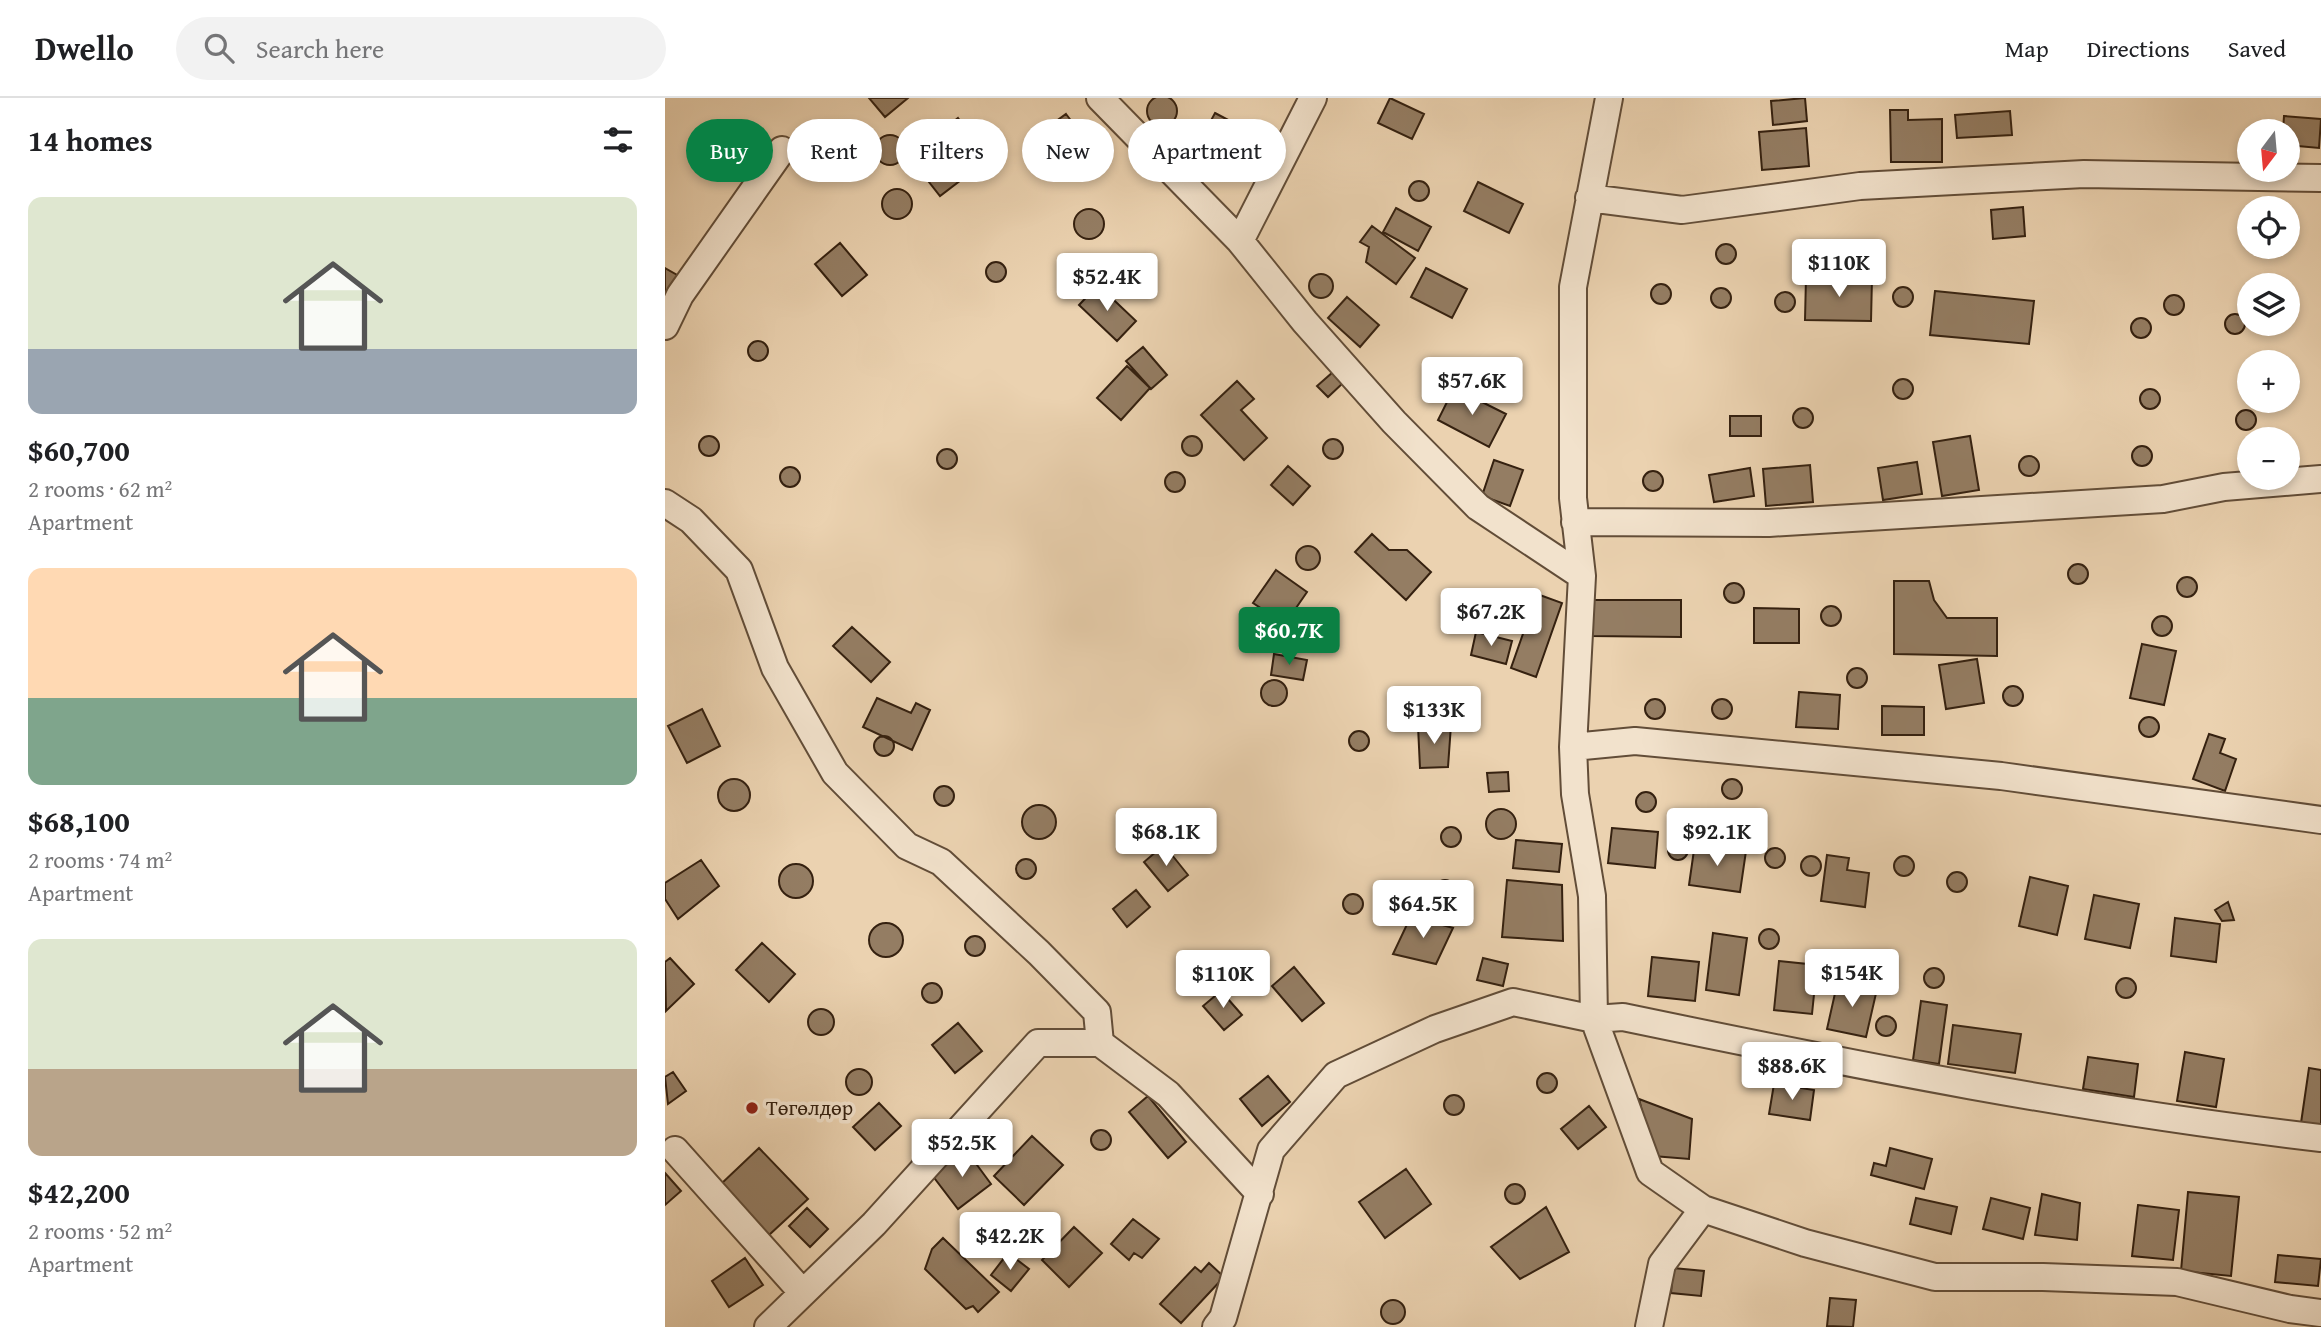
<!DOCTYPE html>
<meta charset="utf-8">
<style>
body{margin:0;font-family:"Gentium Book Plus",serif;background:#f2f2f2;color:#202124;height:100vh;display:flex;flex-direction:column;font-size:26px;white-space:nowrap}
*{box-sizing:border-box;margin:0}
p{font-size:23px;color:#757577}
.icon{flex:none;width:38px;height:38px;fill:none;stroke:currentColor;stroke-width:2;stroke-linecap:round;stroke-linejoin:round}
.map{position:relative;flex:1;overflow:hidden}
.sheet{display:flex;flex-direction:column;background:#fff;width:665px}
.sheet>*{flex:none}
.banner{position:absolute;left:21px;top:21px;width:665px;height:63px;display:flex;gap:14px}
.needle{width:46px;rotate:196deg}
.fabs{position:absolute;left:1572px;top:21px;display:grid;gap:14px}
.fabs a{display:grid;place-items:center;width:63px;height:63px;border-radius:50%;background:#fff;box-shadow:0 4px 10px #0003;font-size:35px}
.price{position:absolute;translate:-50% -60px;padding:0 16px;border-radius:7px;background:#fff;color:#222;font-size:23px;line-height:46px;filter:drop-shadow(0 2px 4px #0008)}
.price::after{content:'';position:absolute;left:50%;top:42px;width:21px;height:16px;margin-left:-10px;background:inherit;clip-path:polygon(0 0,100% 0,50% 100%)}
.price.selected{background:#0b8043;color:#fff}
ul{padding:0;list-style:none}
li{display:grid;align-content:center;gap:14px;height:371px;padding:0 28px}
li span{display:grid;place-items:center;height:217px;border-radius:14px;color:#555}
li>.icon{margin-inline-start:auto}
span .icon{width:126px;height:126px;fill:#fffc;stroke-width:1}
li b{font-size:30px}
h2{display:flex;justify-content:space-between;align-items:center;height:84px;padding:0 28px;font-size:30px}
.pill{padding:0 24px;border-radius:32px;background:#fff;box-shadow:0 4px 10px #0003;font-size:24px;line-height:63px}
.pill.selected{background:#0b8043;color:#fff}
header{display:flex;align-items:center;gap:42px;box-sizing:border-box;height:98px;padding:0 35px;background:#fff;border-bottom:2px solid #e0e0e0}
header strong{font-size:33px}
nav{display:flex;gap:38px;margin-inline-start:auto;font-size:24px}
.search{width:490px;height:63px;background:#f2f2f2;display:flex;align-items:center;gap:18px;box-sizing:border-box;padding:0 24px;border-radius:38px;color:#757577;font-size:26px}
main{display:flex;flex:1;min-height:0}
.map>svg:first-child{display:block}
</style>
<header>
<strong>Dwello</strong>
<div class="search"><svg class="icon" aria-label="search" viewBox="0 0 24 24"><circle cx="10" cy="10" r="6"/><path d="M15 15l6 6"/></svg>Search here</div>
<nav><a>Map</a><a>Directions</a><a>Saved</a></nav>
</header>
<main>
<section class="sheet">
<h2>14 homes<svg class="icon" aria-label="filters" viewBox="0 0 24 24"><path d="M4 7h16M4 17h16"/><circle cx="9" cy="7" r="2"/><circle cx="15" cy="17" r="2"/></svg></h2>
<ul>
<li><span style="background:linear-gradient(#dfe7d0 70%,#9aa5b1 0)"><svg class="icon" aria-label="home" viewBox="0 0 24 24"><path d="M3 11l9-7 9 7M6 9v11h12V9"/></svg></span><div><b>$60,700</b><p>2 rooms · 62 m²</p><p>Apartment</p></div></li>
<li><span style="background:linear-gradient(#ffd9b3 60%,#7fa58c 0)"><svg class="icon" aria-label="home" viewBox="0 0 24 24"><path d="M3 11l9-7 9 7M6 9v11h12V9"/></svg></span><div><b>$68,100</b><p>2 rooms · 74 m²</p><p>Apartment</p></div></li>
<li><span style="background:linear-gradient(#dfe7d0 60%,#b9a48a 0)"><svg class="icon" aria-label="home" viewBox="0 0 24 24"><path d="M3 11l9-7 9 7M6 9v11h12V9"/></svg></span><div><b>$42,200</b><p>2 rooms · 52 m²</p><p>Apartment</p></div></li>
</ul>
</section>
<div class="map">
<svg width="1656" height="1229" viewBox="0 0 1656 1229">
<rect width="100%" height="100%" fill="#ebd2b0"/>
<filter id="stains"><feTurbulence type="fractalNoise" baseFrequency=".00286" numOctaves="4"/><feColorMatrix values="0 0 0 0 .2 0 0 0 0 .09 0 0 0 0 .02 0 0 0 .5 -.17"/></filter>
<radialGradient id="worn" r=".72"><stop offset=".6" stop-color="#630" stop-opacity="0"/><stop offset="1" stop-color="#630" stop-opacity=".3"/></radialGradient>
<!-- building -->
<path fill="#947d63" stroke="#352110" stroke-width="2" d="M482 13a15 15 0 1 1 30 0a15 15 0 1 1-30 0Z
M204,0H243L220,19Z
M725,0L759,16L747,41L713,25Z
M1140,0L1142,23L1108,27L1106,3Z
M1225,12H1243V22L1277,21V64H1226Z
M1345,13L1347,37L1292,40L1290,17Z
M550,15L584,33L569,61L535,43Z
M401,16L417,37L380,64L364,43Z
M1619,18L1656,21L1654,50L1622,47V33H1618Z
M293,20L312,45L301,53L313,69L275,98L253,70L291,40L282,29Z
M1141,30L1144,68L1097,72L1094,34Z
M64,32L87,54L62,80L39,58Z
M210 52a15 15 0 1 1 30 0a15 15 0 1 1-30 0Z
M744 93a10 10 0 1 1 20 0a10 10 0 1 1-20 0Z
M813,84L858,106L844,135L799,113Z
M217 106a15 15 0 1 1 30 0a15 15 0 1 1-30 0Z
M1358,109L1360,138L1328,141L1326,112Z
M731,110L766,129L753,153L718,134Z
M409 126a15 15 0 1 1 30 0a15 15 0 1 1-30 0Z
M707,128L750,160L731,186L701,164L704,149L695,144Z
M175,145L202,177L177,198L150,166Z
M1051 156a10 10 0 1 1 20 0a10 10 0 1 1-20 0Z
M321 174a10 10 0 1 1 20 0a10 10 0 1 1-20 0Z
M0,170L14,178L0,200Z
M761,170L802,191L787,220L746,199Z
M644 188a12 12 0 1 1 24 0a12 12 0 1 1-24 0Z
M1141,179L1207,180L1206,223L1140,222Z
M986 196a10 10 0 1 1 20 0a10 10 0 1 1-20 0Z
M433,187L471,223L452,243L414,207Z
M1228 199a10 10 0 1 1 20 0a10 10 0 1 1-20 0Z
M1046 200a10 10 0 1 1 20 0a10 10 0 1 1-20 0Z
M1270,193L1369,203L1364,246L1265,237Z
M1110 204a10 10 0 1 1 20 0a10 10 0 1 1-20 0Z
M1499 207a10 10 0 1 1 20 0a10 10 0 1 1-20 0Z
M682,199L714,227L695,249L663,220Z
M1560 226a10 10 0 1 1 20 0a10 10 0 1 1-20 0Z
M1466 230a10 10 0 1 1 20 0a10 10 0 1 1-20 0Z
M83 253a10 10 0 1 1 20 0a10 10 0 1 1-20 0Z
M478,249L502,277L486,291L461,263Z
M462,268L485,290L456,322L432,300Z
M668,274L678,285L663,299L652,288Z
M1228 291a10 10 0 1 1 20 0a10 10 0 1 1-20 0Z
M572,283L589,301L576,312L602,340L579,362L536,317Z
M789,290L841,316L824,349L773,322Z
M1475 301a10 10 0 1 1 20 0a10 10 0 1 1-20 0Z
M1128 320a10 10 0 1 1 20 0a10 10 0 1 1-20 0Z
M1571 322a10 10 0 1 1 20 0a10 10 0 1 1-20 0Z
M1065,318H1096V338H1065Z
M34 348a10 10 0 1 1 20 0a10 10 0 1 1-20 0Z
M517 348a10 10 0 1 1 20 0a10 10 0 1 1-20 0Z
M1305,338L1314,392L1277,398L1268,344Z
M658 351a10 10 0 1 1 20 0a10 10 0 1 1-20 0Z
M1467 358a10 10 0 1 1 20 0a10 10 0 1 1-20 0Z
M272 361a10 10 0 1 1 20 0a10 10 0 1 1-20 0Z
M1354 368a10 10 0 1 1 20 0a10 10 0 1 1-20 0Z
M829,362L858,372L845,408L817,398Z
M1252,364L1257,396L1218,402L1213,370Z
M1145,367L1148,404L1101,408L1098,371Z
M623,368L645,388L628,407L606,387Z
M115 379a10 10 0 1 1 20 0a10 10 0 1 1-20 0Z
M1085,370L1089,398L1049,404L1044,377Z
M978 383a10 10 0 1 1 20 0a10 10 0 1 1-20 0Z
M500 384a10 10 0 1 1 20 0a10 10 0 1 1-20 0Z
M707,436L724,452H742L766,474L741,502L690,454Z
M631 460a12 12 0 1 1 24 0a12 12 0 1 1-24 0Z
M1403 476a10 10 0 1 1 20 0a10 10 0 1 1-20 0Z
M611,472L642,494L620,526L588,505Z
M1512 489a10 10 0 1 1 20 0a10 10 0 1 1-20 0Z
M1229,483H1264L1269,502L1282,520H1332V558L1229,556Z
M1059 495a10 10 0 1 1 20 0a10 10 0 1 1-20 0Z
M872,496L897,505L871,579L846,570Z
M925,502H1016V539L925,538Z
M1156 518a10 10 0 1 1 20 0a10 10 0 1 1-20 0Z
M1089,510L1134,511V545H1089Z
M1487 528a10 10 0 1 1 20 0a10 10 0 1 1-20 0Z
M187,529L225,564L206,584L168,548Z
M811,534L847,543L841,566L806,557Z
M1477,546L1511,553L1499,607L1465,600Z
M609,556L642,562L638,582L606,577Z
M1312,561L1319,605L1281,611L1274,567Z
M1182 580a10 10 0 1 1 20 0a10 10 0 1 1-20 0Z
M596 595a13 13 0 1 1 26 0a13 13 0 1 1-26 0Z
M1338 598a10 10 0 1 1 20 0a10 10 0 1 1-20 0Z
M1134,594L1175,597L1173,631L1131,629Z
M212,600L246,615L251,605L265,612L247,652L198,629Z
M980 611a10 10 0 1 1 20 0a10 10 0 1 1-20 0Z
M1047 611a10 10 0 1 1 20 0a10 10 0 1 1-20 0Z
M1217,608L1259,609V637H1217Z
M37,611L55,648L22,665L3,628Z
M1474 629a10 10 0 1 1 20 0a10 10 0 1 1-20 0Z
M786,627L783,669L755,670L753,628Z
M684 643a10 10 0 1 1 20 0a10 10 0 1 1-20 0Z
M1544,636L1560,641L1555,655L1571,661L1560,693L1528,681Z
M209 648a10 10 0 1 1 20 0a10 10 0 1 1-20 0Z
M843,674L844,693L824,694L822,675Z
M1057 691a10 10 0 1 1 20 0a10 10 0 1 1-20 0Z
M53 697a16 16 0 1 1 32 0a16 16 0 1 1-32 0Z
M269 698a10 10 0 1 1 20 0a10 10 0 1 1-20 0Z
M971 704a10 10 0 1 1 20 0a10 10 0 1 1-20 0Z
M357 724a17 17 0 1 1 34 0a17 17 0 1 1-34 0Z
M821 726a15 15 0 1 1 30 0a15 15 0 1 1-30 0Z
M776 739a10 10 0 1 1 20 0a10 10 0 1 1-20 0Z
M947,730L993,734L990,770L943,765Z
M1003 752a10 10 0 1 1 20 0a10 10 0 1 1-20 0Z
M851,742L897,746L894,774L848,770Z
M1030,745L1081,753L1075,794L1024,787Z
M499,747L523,777L503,793L479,764Z
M1100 760a10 10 0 1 1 20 0a10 10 0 1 1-20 0Z
M1162,757L1184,760L1182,772L1204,775L1200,809L1156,803Z
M1136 768a10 10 0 1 1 20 0a10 10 0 1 1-20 0Z
M1229 768a10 10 0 1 1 20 0a10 10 0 1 1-20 0Z
M351 771a10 10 0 1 1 20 0a10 10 0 1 1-20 0Z
M36,762L54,788L13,821L0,801V785Z
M114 783a17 17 0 1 1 34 0a17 17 0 1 1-34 0Z
M1282 784a10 10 0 1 1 20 0a10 10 0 1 1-20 0Z
M1365,779L1403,788L1392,837L1354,828Z
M769 793a11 11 0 1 1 22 0a11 11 0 1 1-22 0Z
M842,782L897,787L898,843L837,839Z
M471,792L485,809L462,829L448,811Z
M678 806a10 10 0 1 1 20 0a10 10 0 1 1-20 0Z
M1429,797L1474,806L1465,850L1420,841Z
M1563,804L1569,822L1557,823L1550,812Z
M746,818L788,830L771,866L728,856Z
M1510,820L1555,826L1551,864L1506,858Z
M204 842a17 17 0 1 1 34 0a17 17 0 1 1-34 0Z
M1094 841a10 10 0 1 1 20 0a10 10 0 1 1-20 0Z
M1048,835L1082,840L1074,897L1041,892Z
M300 848a10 10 0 1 1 20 0a10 10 0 1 1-20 0Z
M97,845L130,876L104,904L71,872Z
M987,859L1034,864L1030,903L983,898Z
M5,860L29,886L1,913L0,864Z
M818,860L843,866L838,888L812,882Z
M1114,863L1152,867L1147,916L1109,912Z
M571 877a10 10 0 1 1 20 0a10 10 0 1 1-20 0Z
M629,869L659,905L637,923L607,888Z
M1259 880a10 10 0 1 1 20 0a10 10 0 1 1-20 0Z
M1451 890a10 10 0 1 1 20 0a10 10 0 1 1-20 0Z
M1173,882L1212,891L1201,939L1162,931Z
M257 895a10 10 0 1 1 20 0a10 10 0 1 1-20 0Z
M556,893L577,917L559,932L538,908Z
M1256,903L1282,907L1274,966L1248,962Z
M143 924a13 13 0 1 1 26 0a13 13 0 1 1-26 0Z
M1211 928a10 10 0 1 1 20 0a10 10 0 1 1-20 0Z
M293,925L317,953L290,975L267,947Z
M1288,927L1356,936L1350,975L1283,966Z
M1520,954L1559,961L1551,1009L1512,1003Z
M1423,959L1473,966L1469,999L1418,991Z
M1644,970L1656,972V1028L1636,1025Z
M181 984a13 13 0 1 1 26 0a13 13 0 1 1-26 0Z
M8,974L21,993L3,1006L0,979Z
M872 985a10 10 0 1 1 20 0a10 10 0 1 1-20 0Z
M603,978L625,1004L597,1028L575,1001Z
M1109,986L1149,992L1145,1022L1104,1016Z
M779 1007a10 10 0 1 1 20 0a10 10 0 1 1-20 0Z
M483,998L521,1044L503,1060L464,1014Z
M974,1001L1027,1021L1024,1061L988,1058Z
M214,1005L236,1028L210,1052L188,1029Z
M924,1008L941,1029L913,1051L896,1031Z
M426 1042a10 10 0 1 1 20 0a10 10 0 1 1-20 0Z
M367,1038L398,1067L359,1107L329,1078Z
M94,1050L143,1101L104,1137L56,1086Z
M1225,1050L1267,1061L1259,1091L1206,1077L1209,1065L1221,1068Z
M301,1052L326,1086L293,1111L267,1077Z
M741,1071L766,1106L720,1140L694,1104Z
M0,1075L16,1093L0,1107Z
M840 1096a10 10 0 1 1 20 0a10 10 0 1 1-20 0Z
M1523,1094L1574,1099L1566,1178L1516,1173Z
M1377,1096L1415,1105L1412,1142L1370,1137Z
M1251,1100L1292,1109L1286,1136L1245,1126Z
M1326,1100L1365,1110L1358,1141L1318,1131Z
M1473,1107L1514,1112L1508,1162L1467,1158Z
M881,1109L904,1154L855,1181L826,1149Z
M142,1110L163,1131L145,1149L124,1128Z
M468,1121L494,1141L477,1160L469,1155L464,1162L446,1146Z
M409,1129L437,1155L404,1189L377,1162Z
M278,1140L334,1194L313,1214L308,1208L301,1211L260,1171L267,1151Z
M343,1155L364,1171L346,1193L326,1177Z
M1613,1157L1656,1161L1653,1188L1610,1184Z
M80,1160L98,1187L64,1209L47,1183Z
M544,1165L559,1179L516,1225L495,1206L530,1169L536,1174Z
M1008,1170L1039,1173L1036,1198L1006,1195Z
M1165,1200L1191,1202L1188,1229L1162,1228Z
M716 1214a12 12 0 1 1 24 0a12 12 0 1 1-24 0Z"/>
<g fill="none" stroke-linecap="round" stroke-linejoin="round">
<!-- street casing -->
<g stroke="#624d38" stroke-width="30">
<path id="street" d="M435,0L575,143L640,224L729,324L813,409L917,478
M944,0L908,189V400L917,478L908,649L910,696L927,798L929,921L985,1074L1038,1111L1140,1145L1270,1179H1378L1512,1184L1625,1211L1656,1215
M924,100L1017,112L1195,88L1419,76L1656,80
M575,143L648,0
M0,228L15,197L117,52
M0,405L26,422L74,472L110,570L170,675L242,748L276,764L374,855L432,914L435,945
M910,424L1104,425L1498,401L1559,389L1656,381
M908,649L970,643L1336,678L1656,722
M10,1052L138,1195
M103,1229L209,1126L373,945H435L503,996L595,1096
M551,1229L558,1220L606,1052L671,977L770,931L848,904L929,921L958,919C1189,967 1421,1013 1656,1040
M984,1229L997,1166L1038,1111"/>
</g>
<!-- street -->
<use href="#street" stroke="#f2e2cc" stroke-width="26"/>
</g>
<!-- markers -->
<circle fill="#8f2418" stroke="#f2e2cc" stroke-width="2.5" cx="87" cy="1010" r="7"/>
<g text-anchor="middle" stroke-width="7" stroke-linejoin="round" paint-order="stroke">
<!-- poi labels -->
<g font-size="21" fill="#352110" stroke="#f2e2cc" text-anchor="start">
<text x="101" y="1017">Төгөлдөр</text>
</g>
</g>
<rect width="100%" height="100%" filter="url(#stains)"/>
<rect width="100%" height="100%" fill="url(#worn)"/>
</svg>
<div class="fabs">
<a><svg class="needle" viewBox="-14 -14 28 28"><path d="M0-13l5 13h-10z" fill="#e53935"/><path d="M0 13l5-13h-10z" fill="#757577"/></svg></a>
<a><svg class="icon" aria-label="locate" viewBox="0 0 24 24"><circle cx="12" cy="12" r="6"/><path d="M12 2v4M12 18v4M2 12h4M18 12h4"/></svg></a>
<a><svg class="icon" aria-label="layers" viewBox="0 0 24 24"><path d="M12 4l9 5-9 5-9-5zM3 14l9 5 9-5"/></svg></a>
<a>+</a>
<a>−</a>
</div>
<b class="price" style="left:1174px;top:201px">$110K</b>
<b class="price" style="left:442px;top:215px">$52.4K</b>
<b class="price" style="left:807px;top:319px">$57.6K</b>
<b class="price" style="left:826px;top:550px">$67.2K</b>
<b class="price selected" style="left:624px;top:569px">$60.7K</b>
<b class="price" style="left:769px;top:648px">$133K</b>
<b class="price" style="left:501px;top:770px">$68.1K</b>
<b class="price" style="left:1052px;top:770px">$92.1K</b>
<b class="price" style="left:758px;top:842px">$64.5K</b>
<b class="price" style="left:1187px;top:911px">$154K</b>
<b class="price" style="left:558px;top:912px">$110K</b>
<b class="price" style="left:1127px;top:1004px">$88.6K</b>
<b class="price" style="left:297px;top:1081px">$52.5K</b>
<b class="price" style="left:345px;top:1174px">$42.2K</b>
<div class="banner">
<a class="pill selected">Buy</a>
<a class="pill">Rent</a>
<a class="pill">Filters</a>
<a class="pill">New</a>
<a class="pill">Apartment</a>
</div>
</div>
</main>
